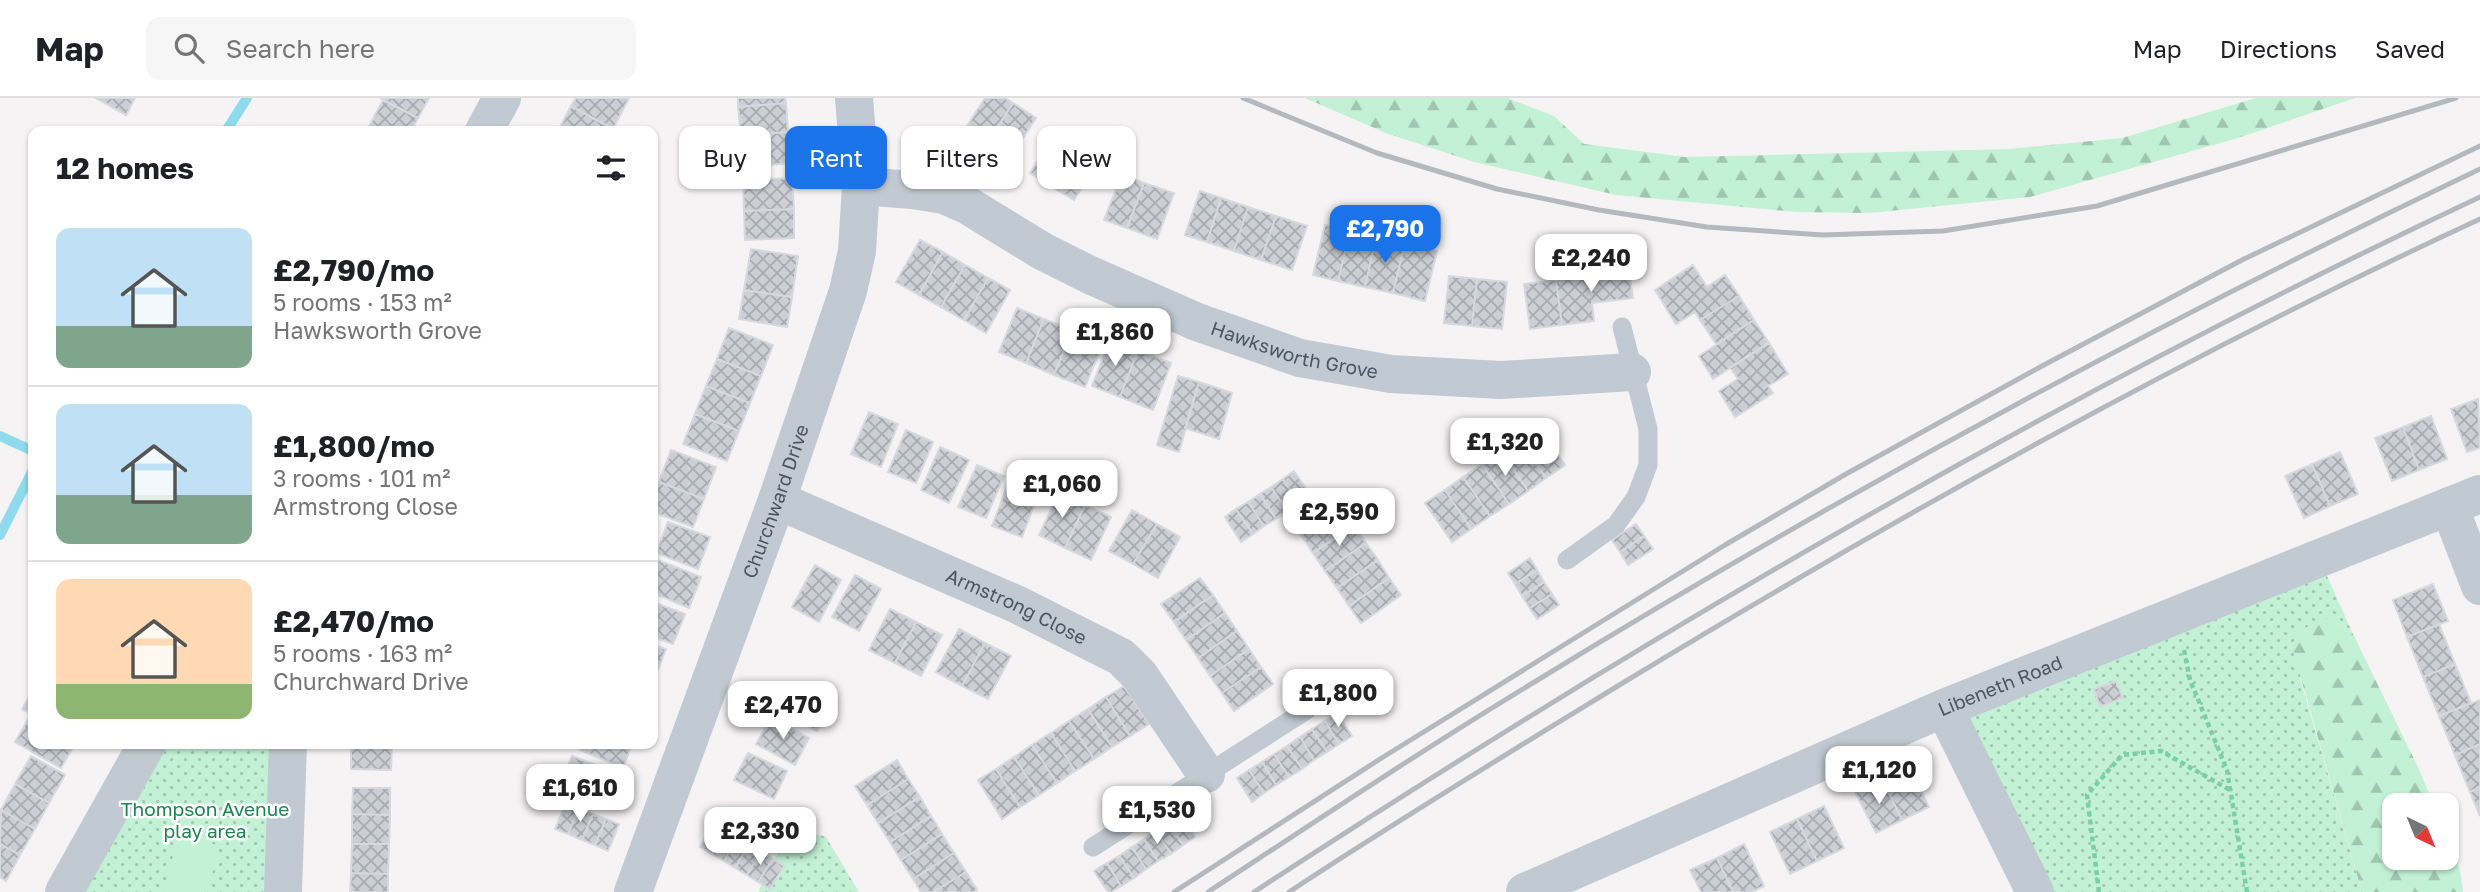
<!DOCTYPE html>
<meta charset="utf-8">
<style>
body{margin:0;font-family:"Golos Text",sans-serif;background:#f6f6f6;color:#202124;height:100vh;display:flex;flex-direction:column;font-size:26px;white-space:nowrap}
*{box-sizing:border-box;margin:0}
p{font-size:23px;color:#757577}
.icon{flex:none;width:38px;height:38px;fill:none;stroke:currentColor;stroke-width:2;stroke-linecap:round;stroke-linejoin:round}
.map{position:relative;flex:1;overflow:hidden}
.panel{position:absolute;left:28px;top:28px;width:630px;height:623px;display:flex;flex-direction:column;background:#fff;border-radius:14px;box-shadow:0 2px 5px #0004}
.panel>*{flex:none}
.hud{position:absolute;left:679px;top:28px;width:665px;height:63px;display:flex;gap:14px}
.needle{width:46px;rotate:137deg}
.fabs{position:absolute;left:2382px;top:695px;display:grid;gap:14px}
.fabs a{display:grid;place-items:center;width:77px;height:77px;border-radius:14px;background:#fff;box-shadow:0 2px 5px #0004;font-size:35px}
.price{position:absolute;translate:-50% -60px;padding:0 16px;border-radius:14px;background:#fff;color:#222;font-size:23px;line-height:46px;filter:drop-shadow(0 2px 4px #0008)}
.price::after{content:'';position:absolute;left:50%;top:42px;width:21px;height:16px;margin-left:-10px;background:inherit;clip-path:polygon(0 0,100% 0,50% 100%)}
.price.on{background:#1a73e8;color:#fff}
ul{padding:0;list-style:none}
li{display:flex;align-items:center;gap:21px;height:175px;padding:0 28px}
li+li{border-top:2px solid #e0e0e0}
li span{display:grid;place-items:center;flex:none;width:196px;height:140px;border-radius:14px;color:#555}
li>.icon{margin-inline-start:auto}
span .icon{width:84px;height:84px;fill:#fffc;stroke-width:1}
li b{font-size:30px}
h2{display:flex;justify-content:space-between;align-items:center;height:84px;padding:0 28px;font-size:30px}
.pill{padding:0 24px;border-radius:14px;background:#fff;box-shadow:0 2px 5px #0004;font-size:24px;line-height:63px}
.pill.on{background:#1a73e8;color:#fff}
header{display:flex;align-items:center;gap:42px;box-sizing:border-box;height:98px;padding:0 35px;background:#fff;border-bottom:2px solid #e0e0e0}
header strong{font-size:33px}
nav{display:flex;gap:38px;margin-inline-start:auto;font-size:24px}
.search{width:490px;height:63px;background:#f6f6f6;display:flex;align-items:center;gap:18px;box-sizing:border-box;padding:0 24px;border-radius:14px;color:#757577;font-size:26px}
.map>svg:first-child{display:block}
</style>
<header>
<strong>Map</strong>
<div class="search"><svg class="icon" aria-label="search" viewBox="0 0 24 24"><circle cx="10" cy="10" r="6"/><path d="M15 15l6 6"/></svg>Search here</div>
<nav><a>Map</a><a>Directions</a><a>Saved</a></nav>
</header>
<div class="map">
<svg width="2480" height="794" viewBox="0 0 2480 794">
<defs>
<pattern id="grass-dots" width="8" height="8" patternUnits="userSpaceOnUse" patternTransform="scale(1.75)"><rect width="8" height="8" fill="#c3f1d5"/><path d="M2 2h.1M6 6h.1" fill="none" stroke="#a0c6b0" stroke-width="1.8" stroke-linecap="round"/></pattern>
<pattern id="forest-firs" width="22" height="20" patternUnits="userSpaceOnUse" patternTransform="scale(1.75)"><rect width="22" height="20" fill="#c3f1d5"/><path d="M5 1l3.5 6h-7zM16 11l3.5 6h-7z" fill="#a0c6b0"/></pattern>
<pattern id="building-cross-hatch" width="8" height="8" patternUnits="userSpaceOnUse" patternTransform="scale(1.75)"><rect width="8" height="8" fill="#cdcfd5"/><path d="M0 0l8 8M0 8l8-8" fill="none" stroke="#a8abb0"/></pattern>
</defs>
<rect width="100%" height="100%" fill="#f5f3f3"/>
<!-- grass -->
<path fill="url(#grass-dots)" d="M2319,460L2352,534L2328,520L2300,580L2362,794H2035L1944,610Z
M168,646H276L273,794H85Z
M791,729L826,739L859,794H758Z"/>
<!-- forest -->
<path fill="url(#forest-firs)" d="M1305,0H1507L1554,18L1584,46L1685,59L2009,51L2122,40L2256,0H2355L2238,40L2030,99L1869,115L1797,114L1616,97L1474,64L1386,35Z
M2328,520L2352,534L2417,667L2434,707H2394V760H2446L2447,738L2460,772L2463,794H2362L2292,549L2298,533Z"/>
<!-- garden -->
<path fill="#c3f1d5" d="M179,736L220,748L207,794H163Z"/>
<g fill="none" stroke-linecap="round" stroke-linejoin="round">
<!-- stream -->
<path stroke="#90daee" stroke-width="10" d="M226,33L247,0
M0,338L33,353
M0,437L33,372"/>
</g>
<!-- building -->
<path fill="url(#building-cross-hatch)" stroke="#d7d9de" stroke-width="2" d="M96,0H135L126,17Z
M380,0H429L418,20Z
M576,0H629L613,31L571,8Z
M738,0H785L786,5L738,9Z
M985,0H1005L1013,5L985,49L963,34Z
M383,2L418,20L411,33H375L368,30Z
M786,5L788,34L741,37L738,9Z
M1013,5L1036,20L1008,63L985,49Z
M571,8L613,31L612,33H558Z
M1057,33L1077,46L1050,88L1030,75Z
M788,34L791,65L743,69L741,37Z
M1077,46L1101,61L1074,102L1050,88Z
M1122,76L1144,85L1127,130L1104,122Z
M792,80L794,111L744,113L743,82Z
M1144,85L1174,95L1157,141L1127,130Z
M1200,93L1221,100L1207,144L1185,137Z
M1221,100L1248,109L1234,153L1207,144Z
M1248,109L1276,118L1261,162L1234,153Z
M794,111V140L745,142L744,113Z
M1276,118L1307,128L1292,172L1261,162Z
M1325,127L1350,133L1338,183L1313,177Z
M1350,133L1376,139L1365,189L1338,183Z
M1376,139L1405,145L1393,195L1365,189Z
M920,142L943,154L919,197L896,184Z
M1405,145L1437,153L1425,203L1393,195Z
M751,151L798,158L792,199L744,192Z
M943,154L965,167L941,209L919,197Z
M965,167L988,180L964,222L941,209Z
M1693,167L1707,189L1725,177L1739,198L1700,222L1695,214L1676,226L1655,192Z
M1629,172L1633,200L1592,205L1594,223L1562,227L1556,182Z
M1449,178L1477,181L1472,228L1444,225Z
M988,180L1010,192L986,235L964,222Z
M1477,181L1507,184L1502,231L1472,228Z
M1556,182L1562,227L1530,231L1524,186Z
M744,192L792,199L787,229L739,221Z
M1739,198L1754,222L1716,246L1700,222Z
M1017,210L1044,221L1026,265L999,254Z
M1044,221L1072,232L1054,277L1026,265Z
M1754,222L1769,245L1713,281L1699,258Z
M729,230L773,247L761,278L717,261Z
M1072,232L1103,245L1085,289L1054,277Z
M1110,242L1138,252L1120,299L1092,288Z
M1769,245L1788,276L1768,288L1773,295L1735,319L1719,293L1738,281L1730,269Z
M1138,252L1171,265L1153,312L1120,299Z
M717,261L761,278L750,305L706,288Z
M1178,278L1199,284L1179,354L1157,347Z
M1199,284L1232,295L1219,341L1185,330Z
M706,288L750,305L739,333L695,316Z
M2478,301L2480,350L2467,354L2451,311Z
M869,314L898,326L881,369L851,356Z
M695,316L739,333L727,363L683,346Z
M2431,318L2447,361L2419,372L2403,329Z
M1538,328L1565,367L1546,380L1520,341Z
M2403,329L2419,372L2392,383L2375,340Z
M906,332L933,344L916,385L888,374Z
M1520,341L1546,380L1528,393L1501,353Z
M940,349L969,362L949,405L921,392Z
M671,352L716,369L704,401L659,384Z
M1501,353L1528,393L1509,406L1482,366Z
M2340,354L2358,396L2330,408L2312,366Z
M1482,366L1509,406L1490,418L1463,379Z
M2312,366L2330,408L2304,420L2285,378Z
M977,367L1004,378L986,420L958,409Z
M1294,373L1311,398L1299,405L1283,381Z
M1463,379L1490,418L1471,431L1445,392Z
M1283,381L1299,405L1287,413L1271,389Z
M1009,383L1039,394L1022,439L992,428Z
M659,384L704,401L693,429L653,414V401Z
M1271,389L1287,413L1276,421L1260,396Z
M1331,392L1342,410L1301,437L1289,420Z
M1445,392L1471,431L1452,444L1425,405Z
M1059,395L1085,407L1065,450L1039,437Z
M1260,396L1276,421L1264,428L1248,404Z
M1248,404L1264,428L1253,436L1236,411Z
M1085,407L1111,419L1091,462L1065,450Z
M1342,410L1354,427L1313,455L1301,437Z
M1236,411L1253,436L1241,444L1225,419Z
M1132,412L1157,426L1133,466L1109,453Z
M668,424L710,439L698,471L656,455Z
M1157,426L1180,439L1158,480L1133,466Z
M1636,426L1644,438L1620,454L1612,442Z
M1354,427L1366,445L1325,473L1313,455Z
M1644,438L1653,451L1628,467L1620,454Z
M1366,445L1378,462L1337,490L1325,473Z
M1530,460L1537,472L1515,486L1508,475Z
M658,462L701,479L689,510L653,495V474Z
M1378,462L1389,480L1349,508L1337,490Z
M815,467L841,482L819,524L792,509Z
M1537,472L1544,484L1522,498L1515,486Z
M855,477L881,491L859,533L832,519Z
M1200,480L1213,497L1174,524L1161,506Z
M1389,480L1401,497L1361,525L1349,508Z
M1544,484L1552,496L1530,510L1522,498Z
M2433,486L2448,523L2407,539L2393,502Z
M1552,496L1559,507L1537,521L1530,510Z
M1213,497L1225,515L1186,542L1174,524Z
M653,504L685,516L673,546L653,539Z
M890,511L916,524L895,565L869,552Z
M1225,515L1237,533L1198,560L1186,542Z
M916,524L942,537L921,578L895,565Z
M2439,526L2455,566L2423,579L2407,539Z
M959,531L985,545L962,588L936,574Z
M1237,533L1249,551L1210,578L1198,560Z
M985,545L1011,558L988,601L962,588Z
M653,547L666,551L654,582H653Z
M1249,551L1261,569L1222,595L1210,578Z
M2455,566L2471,605L2439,618L2423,579Z
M1261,569L1273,586L1234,613L1222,595Z
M2116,583L2123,600L2100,609L2094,591Z
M791,587L831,606L817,633L777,613Z
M1124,588L1149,626L1130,638L1106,599Z
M33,592V617L22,611Z
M1106,599L1130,638L1112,649L1088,611Z
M2480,602V646L2455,657L2439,618Z
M1088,611L1112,649L1094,661L1069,623Z
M1337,615L1352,638L1339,646L1325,623Z
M31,616L33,617V646H75L61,670L15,644Z
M771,620L809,640L795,667L756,646Z
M1069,623L1094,661L1075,673L1051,635Z
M1325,623L1339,646L1327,654L1312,631Z
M1312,631L1327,654L1314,662L1300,639Z
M1051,635L1075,673L1057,685L1032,647Z
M1300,639L1314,662L1302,671L1287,648Z
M351,646H392L391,672L351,671Z
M583,646H632L623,670L580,652Z
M2480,646V689L2470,694L2455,657Z
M1032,647L1057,685L1039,697L1014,659Z
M1287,648L1302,671L1289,679L1274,656Z
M748,655L787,673L774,701L734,682Z
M1274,656L1289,679L1276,687L1262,664Z
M31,658L65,677L49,705L15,686Z
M572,658L617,675L603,710L558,692Z
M1014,659L1039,697L1020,709L996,671Z
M897,662L908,681L867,707L855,688Z
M1262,664L1276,687L1264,695L1249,672Z
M1909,668L1929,709L1902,722L1882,681Z
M996,671L1020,709L1002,721L978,682Z
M1249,672L1264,695L1252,704L1237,680Z
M908,681L920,699L878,725L867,707Z
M1882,681L1902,722L1876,735L1855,694Z
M15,686L49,705L35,731L1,712Z
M2480,689V718L2470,694Z
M353,690H390V717L352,716Z
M920,699L931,718L890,744L878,725Z
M566,705L579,710L568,736L555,731Z
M1824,708L1844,750L1817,763L1797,721Z
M579,710L593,716L582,742L568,736Z
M1,712L35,731L20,757L0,746Z
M352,716L390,717L389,746H352Z
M593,716L606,721L595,747L582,742Z
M1181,717L1195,739L1183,747L1169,725Z
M931,718L942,736L901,762L890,744Z
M606,721L619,726L608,753L595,747Z
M1797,721L1817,763L1790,776L1770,734Z
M714,725L726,732L712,756L700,749Z
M1169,725L1183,747L1171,756L1156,733Z
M726,732L737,739L724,763L712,756Z
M1156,733L1171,756L1158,763L1144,741Z
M942,736L954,755L913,781L901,762Z
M737,739L749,746L735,770L724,763Z
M1144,741L1158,763L1146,771L1132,749Z
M0,746L20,757L6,783L0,779Z
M352,746H389L388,776L351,775Z
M749,746L761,754L747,777L735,770Z
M1744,746L1764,788L1752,794H1733L1717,760Z
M1132,749L1146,771L1134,780L1119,758Z
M761,754L773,761L758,784L747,777Z
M954,755L966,774L933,794H921L913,781Z
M1119,758L1134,780L1121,788L1107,765Z
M1717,760L1733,794H1701L1690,772Z
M773,761L784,768L770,791L758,784Z
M1107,765L1121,788L1111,794H1108L1094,773Z
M966,774L977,792L974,794H933Z
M351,775L388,776V794H350Z"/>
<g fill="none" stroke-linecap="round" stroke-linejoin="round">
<!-- path -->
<path stroke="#7ad0a6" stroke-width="4.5" stroke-dasharray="5 3.5" stroke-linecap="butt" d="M2184,552L2190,582L2227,672L2247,794
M2099,794L2087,697L2122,657L2161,653L2230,692"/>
<!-- lane -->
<path stroke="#c1cad2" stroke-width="19" d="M1567,462L1616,427L1636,399L1648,367V331L1622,229
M1093,749L1308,611"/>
<!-- street -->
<g stroke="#c1cad2" stroke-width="38">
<path d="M484,33L502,0"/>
<path id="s1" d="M861,88L913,92L944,97L967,107L1042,153L1090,177L1197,224L1300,260L1391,276L1501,282L1632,274"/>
<path id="s2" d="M777,402L1016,506L1121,559L1140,578L1206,676"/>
<path d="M2449,408L2480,488"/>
<path d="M1944,610L2035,794"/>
<path d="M64,794L147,646"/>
<path d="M283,794L288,646"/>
<path id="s3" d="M633,794L777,402L848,193L857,153L861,88L854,0"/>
<path id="s4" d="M1525,794L1944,610L2480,396"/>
</g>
<!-- rail -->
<path stroke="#b5b8bd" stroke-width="5" d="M1243,0L1377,55L1497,91L1599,112L1707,129L1823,137L1943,133L2097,108L2456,0
M1174,794L1380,661L1725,447L1846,376L2042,268L2242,162L2480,48
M1208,794C1316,723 1425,650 1536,583C1841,396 2157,225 2480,71
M1254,794C1647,537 2054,299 2480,99
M1289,794C1398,722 1510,654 1621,586C1899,417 2184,258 2480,121"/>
</g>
<g text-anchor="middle" stroke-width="5" stroke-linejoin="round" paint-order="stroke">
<!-- street labels -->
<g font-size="19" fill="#4a5661" stroke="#fff">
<text dy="7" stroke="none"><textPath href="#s1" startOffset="469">Hawksworth Grove</textPath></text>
<text dy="7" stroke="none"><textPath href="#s3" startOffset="416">Churchward Drive</textPath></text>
<text dy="7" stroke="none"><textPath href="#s2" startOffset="262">Armstrong Close</textPath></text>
<text dy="7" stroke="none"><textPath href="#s4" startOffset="518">Libeneth Road</textPath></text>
</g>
<!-- park labels -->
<g font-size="19" fill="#17864f" stroke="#fff">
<text x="205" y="718">Thompson Avenue<tspan x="205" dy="22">play area</tspan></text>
</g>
</g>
</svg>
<div class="fabs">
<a><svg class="needle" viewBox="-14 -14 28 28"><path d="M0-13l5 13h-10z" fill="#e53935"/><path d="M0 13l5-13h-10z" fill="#757577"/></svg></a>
</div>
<b class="price on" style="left:1385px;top:167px">£2,790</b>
<b class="price" style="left:1591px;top:196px">£2,240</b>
<b class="price" style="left:1115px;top:270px">£1,860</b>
<b class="price" style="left:1505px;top:380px">£1,320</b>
<b class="price" style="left:1062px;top:422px">£1,060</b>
<b class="price" style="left:1339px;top:450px">£2,590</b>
<b class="price" style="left:1338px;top:631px">£1,800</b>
<b class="price" style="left:783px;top:643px">£2,470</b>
<b class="price" style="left:1879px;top:708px">£1,120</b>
<b class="price" style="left:580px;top:726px">£1,610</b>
<b class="price" style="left:1157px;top:748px">£1,530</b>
<b class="price" style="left:760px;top:769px">£2,330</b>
<div class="hud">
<a class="pill">Buy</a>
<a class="pill on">Rent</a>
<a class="pill">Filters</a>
<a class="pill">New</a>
</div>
<section class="panel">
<h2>12 homes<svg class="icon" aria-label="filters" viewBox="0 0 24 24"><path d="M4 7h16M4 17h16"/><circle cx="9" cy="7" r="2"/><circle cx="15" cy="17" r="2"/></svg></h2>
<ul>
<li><span style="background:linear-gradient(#bfe0f5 70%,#7fa58c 0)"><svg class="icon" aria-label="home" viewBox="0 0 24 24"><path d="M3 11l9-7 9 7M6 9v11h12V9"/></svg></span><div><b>£2,790/mo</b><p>5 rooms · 153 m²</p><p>Hawksworth Grove</p></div></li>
<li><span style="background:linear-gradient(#bfe0f5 65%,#7fa58c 0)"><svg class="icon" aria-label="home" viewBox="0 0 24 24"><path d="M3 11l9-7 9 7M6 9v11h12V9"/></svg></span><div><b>£1,800/mo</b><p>3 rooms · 101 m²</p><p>Armstrong Close</p></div></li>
<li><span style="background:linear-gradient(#ffd9b3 75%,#8fb573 0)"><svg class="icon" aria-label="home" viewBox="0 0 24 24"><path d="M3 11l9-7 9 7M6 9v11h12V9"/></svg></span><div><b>£2,470/mo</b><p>5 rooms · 163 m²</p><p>Churchward Drive</p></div></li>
</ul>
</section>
</div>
